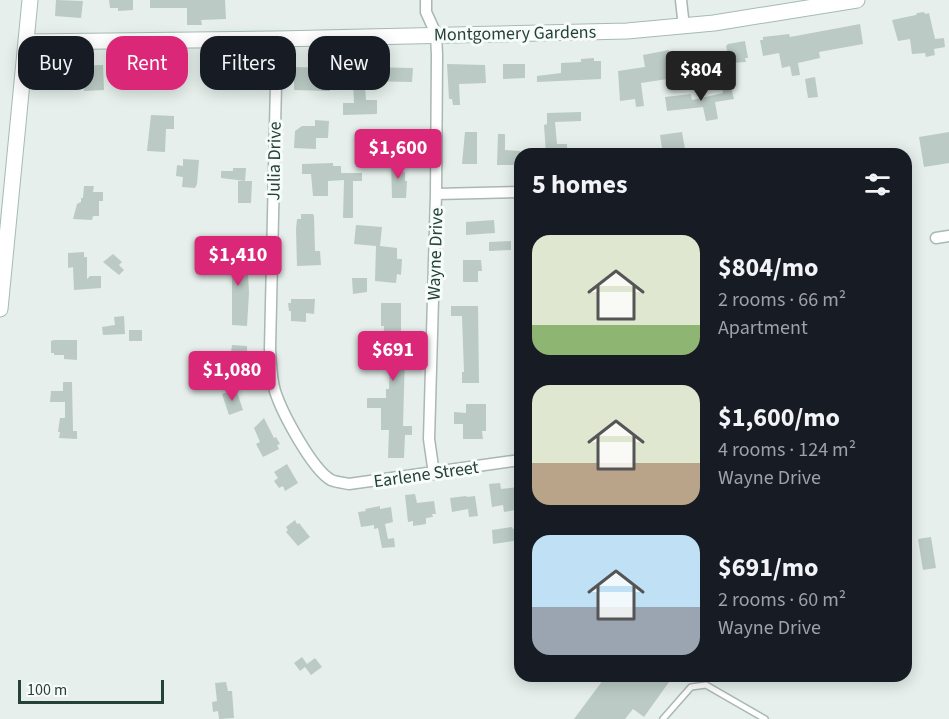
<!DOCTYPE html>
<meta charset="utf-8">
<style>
body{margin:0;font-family:"Source Sans 3",sans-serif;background:#20242c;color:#f1f3f6;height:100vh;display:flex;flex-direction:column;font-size:22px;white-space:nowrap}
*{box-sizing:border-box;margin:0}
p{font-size:20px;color:#9ea1a6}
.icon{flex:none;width:33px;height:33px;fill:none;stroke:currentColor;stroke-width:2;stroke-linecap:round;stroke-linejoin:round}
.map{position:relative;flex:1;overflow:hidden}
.details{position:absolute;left:514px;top:148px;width:398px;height:534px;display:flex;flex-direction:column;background:#171b24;border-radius:18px;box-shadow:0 3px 15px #0003}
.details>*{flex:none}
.hud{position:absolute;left:18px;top:36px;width:406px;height:54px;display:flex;gap:12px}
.scale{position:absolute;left:18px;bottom:15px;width:146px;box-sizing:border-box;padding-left:6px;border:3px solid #24423a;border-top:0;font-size:16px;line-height:21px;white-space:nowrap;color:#24423a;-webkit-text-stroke:4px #f7fbf9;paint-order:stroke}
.price{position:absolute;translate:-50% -51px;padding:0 14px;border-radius:6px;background:#db2777;color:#fff;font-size:20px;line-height:39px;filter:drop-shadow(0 2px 3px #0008)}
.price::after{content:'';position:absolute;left:50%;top:36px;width:18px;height:14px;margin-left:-9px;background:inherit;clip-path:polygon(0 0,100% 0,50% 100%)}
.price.active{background:#222;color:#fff}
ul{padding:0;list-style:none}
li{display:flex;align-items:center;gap:18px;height:150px;padding:0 18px}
li span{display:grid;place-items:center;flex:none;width:168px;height:120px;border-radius:18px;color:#555}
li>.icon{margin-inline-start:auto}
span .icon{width:72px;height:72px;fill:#fffc;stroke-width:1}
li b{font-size:26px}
h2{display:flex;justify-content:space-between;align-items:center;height:72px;padding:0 18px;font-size:26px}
.chip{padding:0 21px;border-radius:18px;background:#171b24;box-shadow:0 3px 15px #0003;font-size:21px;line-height:54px}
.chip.active{background:#db2777;color:#fff}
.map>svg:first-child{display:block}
</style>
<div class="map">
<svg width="949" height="719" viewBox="0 0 949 719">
<rect width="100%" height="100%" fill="#e6efeb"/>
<!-- building -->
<path fill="#bbcac4" d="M56,0L83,1L81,18L55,16Z
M109,0H133V10L118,11V8H110Z
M150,0H225L226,19L201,20L202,25H187V8H150Z
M924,12L925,14L929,13L935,39L944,38L945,47L934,49L935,55L926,57L925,53L912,54L910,39L898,41L892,20L916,15L917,13Z
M860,24L863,44L819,52L820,58L798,63L800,75L792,76L790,66L782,68L779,53L763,56L760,40H763V37L789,34L790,37Z
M745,41L748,58H745L746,62L730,63L726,46L728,44Z
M669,50L674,78L641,83L644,106L636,107L635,99L620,101L618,71L645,67L643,55Z
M594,58V61H601V79L537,82V76L561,73V63L581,62V59Z
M355,59H369V67L413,68L412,82L368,81V85L365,86L366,100H377V114L343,115V103H354L353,82H345V67H356Z
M447,64L485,65L486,83L459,84L460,105H453L452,99H449Z
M503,64H525V78L503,79Z
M103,65L104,90L84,91V84H59V66Z
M294,67L330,68V91L294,90Z
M215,71H249V87L216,88Z
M815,77L818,97L808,98L805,79Z
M729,80L734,99L715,102L718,119L706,121L703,107L667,111L665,97L691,94L692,100L723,93L721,82Z
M581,112V121L555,122L557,144H567V154H546L544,125L547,124V113Z
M151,115L174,116V129H166L165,152L147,151Z
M315,120L329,121L328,138H316V149L294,148L295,131L302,126H315Z
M465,132H477V164H462Z
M682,132L685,149L663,154L660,135Z
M949,132V163L924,167L919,137Z
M498,134H505V150L520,151V165H497Z
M183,159L199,160L197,184L195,188L182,187L183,177L176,176L177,165L183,166Z
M391,161H403V172H405V181H407L406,198H392Z
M333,163V166H341V173H362V181H353V218H343L344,180L328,181V196H313L311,174H302V164Z
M233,168H246L245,181L221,178V171H233Z
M238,181H252L251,203H238Z
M84,186H94L93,192H103V201H99V216H93L92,220L73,219L77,204L81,202V198H83Z
M301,214H313L314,216L315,251H320L321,265L297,266L296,229L297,219H301Z
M494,220L495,233L466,235V222Z
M356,225L382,227L380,246L397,248V259H402L401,275L397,274L396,283L375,281L376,246L354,244Z
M511,241V250L489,251V242Z
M84,252V257H87V279L90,276H101V288L74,290L73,267L68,268V253Z
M232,253H247L249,293L247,326L232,325V273H222L216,267L223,262H232Z
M113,254L122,262L119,265L124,270L119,275L103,262Z
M463,260H481L482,271H478V282H463Z
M352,278H367V292L353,294Z
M291,299H315L314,314L306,313V322L291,321V311H289L288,303H291Z
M381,303H401V344L402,353H405L403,426H412V435H405L404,458H388L389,430H381V408H367V398H386V389H389L390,361L384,360V352H383L384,326H381Z
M451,306H478L479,383H462V372H464L462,316H451Z
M124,316L125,334L103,335L102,327L115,325L114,317Z
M129,330H142V341H129Z
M54,340H77V360L64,359V355H54V353H51V341Z
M232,345L247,346V374L228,373Z
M63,382H72L73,431H77V439L59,438L60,432H58L60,418H65V402H50L51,391H63Z
M236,389L243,410L229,415L222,394Z
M466,404H486V431H482L483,439H463V424H454V412L466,413Z
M264,418L274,438L276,437L280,444L277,445L279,449L263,457L256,444L260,442L254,428Z
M287,464L298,483L285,491L283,486L279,488L274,481L278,478L274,472Z
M500,483L501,489L518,487L520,489V503H515L516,510L504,512L503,505L492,507L489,484Z
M415,494L417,503L434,501L436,514H432L433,517L426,518V524L413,526V521L408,522L405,495Z
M466,496L467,497L475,496L478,516L469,517L468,509L452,512L450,498Z
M380,506V509L391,507L393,522L385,524L388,539L394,538L395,547L382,548L378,528L374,529V525L361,527L358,512L366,511L365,509Z
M295,520L297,524L299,523L310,537L298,546L286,532L288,530L286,527Z
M512,527L513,529L520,528V540L493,544L492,530Z
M931,537L936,568L923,570L918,539Z
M302,657L307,664L315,658L322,667L311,675L305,667L300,671L294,663Z
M606,676H662L669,682L644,717L633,709L625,719H574Z
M226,682L228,691H232L234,718L219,719L218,711L213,712L212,702L217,701L215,683Z"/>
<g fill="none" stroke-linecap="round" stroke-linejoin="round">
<!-- lane casing -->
<g stroke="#a8b8b2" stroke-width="8">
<path id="lane" d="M663,719L691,687L706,685L765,719"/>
</g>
<!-- street casing -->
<g stroke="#a8b8b2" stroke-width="13">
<path id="street" d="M426,0V12L436,34L437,55L436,194L429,439L434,474
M681,0L684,27
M277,39L270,349C271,363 271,378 275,391C282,413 312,469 331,480C336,482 344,483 349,484L520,460
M436,194L520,192
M936,238L949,236"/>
</g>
<!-- secondary casing -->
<g stroke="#a4bbb3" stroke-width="17">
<path id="secondary" d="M26,42L277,39L627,31L714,23L857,0
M0,309L30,0"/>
</g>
<!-- lane -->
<use href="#lane" stroke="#fff" stroke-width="5"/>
<!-- street -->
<use href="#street" stroke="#fff" stroke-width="10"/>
<!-- secondary -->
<use href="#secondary" stroke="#fff" stroke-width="15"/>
</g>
<g text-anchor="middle" stroke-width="6" stroke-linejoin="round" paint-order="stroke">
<!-- street labels -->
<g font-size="18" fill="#24423a" stroke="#f7fbf9">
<text transform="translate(515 33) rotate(-1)" y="6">Montgomery Gardens</text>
<text transform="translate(274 161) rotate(-89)" y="6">Julia Drive</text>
<text transform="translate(435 254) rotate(-88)" y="6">Wayne Drive</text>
<text transform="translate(426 474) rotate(-8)" y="6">Earlene Street</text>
</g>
</g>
</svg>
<div class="scale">100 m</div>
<b class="price active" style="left:701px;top:102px">$804</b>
<b class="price" style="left:398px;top:180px">$1,600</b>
<b class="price" style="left:238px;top:287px">$1,410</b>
<b class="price" style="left:393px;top:382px">$691</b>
<b class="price" style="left:232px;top:402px">$1,080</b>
<div class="hud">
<a class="chip">Buy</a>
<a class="chip active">Rent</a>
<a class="chip">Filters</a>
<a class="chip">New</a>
</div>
<section class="details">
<h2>5 homes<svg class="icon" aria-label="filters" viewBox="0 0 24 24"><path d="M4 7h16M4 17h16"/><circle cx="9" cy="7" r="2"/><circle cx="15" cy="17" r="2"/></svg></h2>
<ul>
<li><span style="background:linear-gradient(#dfe7d0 75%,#8fb573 0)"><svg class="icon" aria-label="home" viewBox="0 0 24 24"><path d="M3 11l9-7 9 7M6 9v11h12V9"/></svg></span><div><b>$804/mo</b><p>2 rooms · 66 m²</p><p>Apartment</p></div></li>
<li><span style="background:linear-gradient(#dfe7d0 65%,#b9a48a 0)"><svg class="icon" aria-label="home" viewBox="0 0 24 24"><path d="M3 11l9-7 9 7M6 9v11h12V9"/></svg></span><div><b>$1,600/mo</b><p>4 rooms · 124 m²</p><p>Wayne Drive</p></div></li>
<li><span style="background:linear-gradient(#bfe0f5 60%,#9aa5b1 0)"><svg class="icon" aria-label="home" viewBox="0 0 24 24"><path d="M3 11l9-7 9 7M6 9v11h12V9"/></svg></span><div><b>$691/mo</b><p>2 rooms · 60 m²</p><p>Wayne Drive</p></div></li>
</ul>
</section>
</div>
